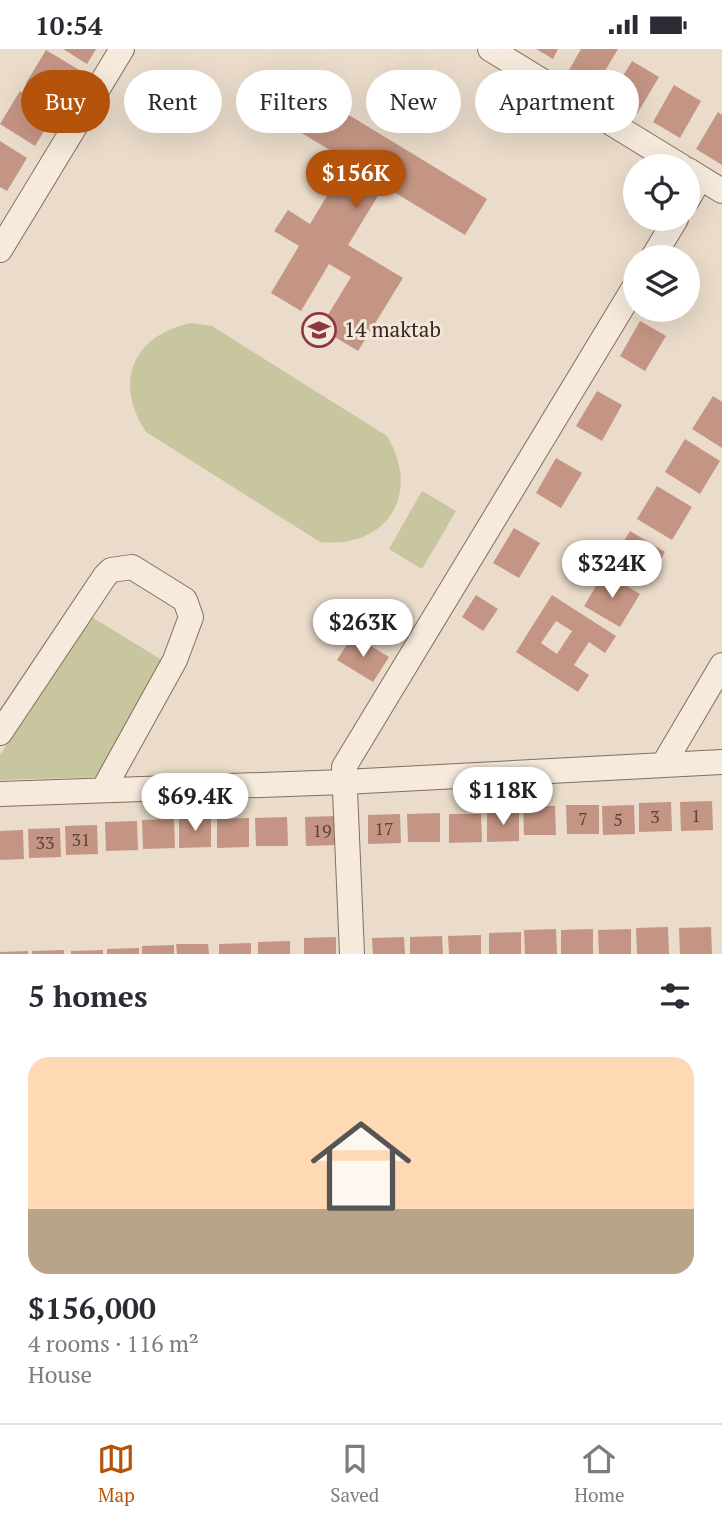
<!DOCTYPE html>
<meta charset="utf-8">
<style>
body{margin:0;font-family:"PT Serif",serif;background:#f2f2f3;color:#2b2b33;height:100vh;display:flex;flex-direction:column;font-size:26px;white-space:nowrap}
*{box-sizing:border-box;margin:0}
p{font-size:23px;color:#7c7c81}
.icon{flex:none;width:38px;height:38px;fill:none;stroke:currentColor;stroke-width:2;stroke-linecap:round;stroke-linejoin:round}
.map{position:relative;height:905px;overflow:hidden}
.drawer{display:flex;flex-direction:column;background:#fff;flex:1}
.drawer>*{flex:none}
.top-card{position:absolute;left:21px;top:21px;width:681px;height:63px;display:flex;gap:14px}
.tools{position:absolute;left:623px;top:105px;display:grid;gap:14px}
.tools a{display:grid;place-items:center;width:77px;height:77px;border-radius:50%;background:#fff;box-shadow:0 7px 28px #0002;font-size:35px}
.price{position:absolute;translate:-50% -60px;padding:0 16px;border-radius:24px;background:#fff;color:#222;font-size:23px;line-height:46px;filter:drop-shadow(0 2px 4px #0008)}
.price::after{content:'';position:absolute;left:50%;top:42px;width:21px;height:16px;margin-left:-10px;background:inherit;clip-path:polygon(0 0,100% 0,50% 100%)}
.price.active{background:#b45309;color:#fff}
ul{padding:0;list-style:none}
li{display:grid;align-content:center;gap:14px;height:371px;padding:0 28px}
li+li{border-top:2px solid #e1e1e2}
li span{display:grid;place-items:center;height:217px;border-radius:21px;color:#555}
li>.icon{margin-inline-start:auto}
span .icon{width:126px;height:126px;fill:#fffc;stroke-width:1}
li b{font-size:30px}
h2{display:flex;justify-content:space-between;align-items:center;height:84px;padding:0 28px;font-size:30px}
.tag{padding:0 24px;border-radius:32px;background:#fff;box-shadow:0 7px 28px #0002;font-size:24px;line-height:63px}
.tag.active{background:#b45309;color:#fff}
.status{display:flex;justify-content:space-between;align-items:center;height:49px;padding:0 35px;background:#fff;direction:ltr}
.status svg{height:19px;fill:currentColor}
.dock{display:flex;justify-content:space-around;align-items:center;height:98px;border-top:2px solid #e1e1e2;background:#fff;font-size:19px;color:#7c7c81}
.dock a{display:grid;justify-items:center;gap:4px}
.dock .active{color:#b45309}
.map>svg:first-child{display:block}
</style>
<div class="status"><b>10:54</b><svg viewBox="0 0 49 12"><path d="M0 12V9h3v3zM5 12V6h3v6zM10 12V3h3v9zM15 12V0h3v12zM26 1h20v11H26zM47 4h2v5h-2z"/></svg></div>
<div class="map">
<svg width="722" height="905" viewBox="0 0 722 905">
<rect width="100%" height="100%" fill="#eadbca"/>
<!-- green -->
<path fill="#c7c69f" d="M191,274L212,277L387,387C422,445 387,500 320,493L146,383C113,333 133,286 191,274Z
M422,442L456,462L422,520L389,500Z
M87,565L165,613L100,728L0,731V706Z"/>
<!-- building -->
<path fill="#c49584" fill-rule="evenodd" d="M63,0H96L87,15Z
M536,0H558L553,10Z
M581,0H618L596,37L569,21Z
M46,1L81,22L61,56L26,34Z
M632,12L659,28L637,65L610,49Z
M283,26L487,150L465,186L384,137L348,196L403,229L358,302L320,279L351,228L329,215L301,262L271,244L299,197L274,182L288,161L310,175L348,112L262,60Z
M674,36L701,52L680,89L653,73Z
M20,42L55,64L35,97L0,75Z
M718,63L722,66V116L696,100Z
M0,92L27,109L7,142L0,138Z
M640,272L666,287L645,322L620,307Z
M597,342L622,356L602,392L576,377Z
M713,347L722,353V399L692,380Z
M685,390L720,412L700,445L665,423Z
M556,409L582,424L561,459L536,444Z
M657,437L692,458L672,491L637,470Z
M514,479L540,494L519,529L493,514Z
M630,482L665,503L645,537L610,515Z
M604,524L640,545L620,578L584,557Z
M476,546L498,560L483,582L462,568Z
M552,546L616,587L605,604L589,593L574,616L589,626L578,643L516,603ZM556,572L572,582L557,605L541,594Z
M353,586L389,608L373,633L337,611Z
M712,752L713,781L681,782L680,753Z
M671,753L672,782L639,783V754Z
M566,756H599V785H567Z
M634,756L635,785L603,786L602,757Z
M523,757H555L556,786H524Z
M519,763V792L487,793V764Z
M440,764V793H408L407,765Z
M400,765L401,794L368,795V766Z
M449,765H481L482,793L449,794Z
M337,767L338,796L306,797L305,768Z
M287,768L288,797H256L255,769Z
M211,769V798L179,799V770Z
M249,769V798L217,799V770Z
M174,770L175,799L143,800L142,771Z
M137,772L138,801L106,802L105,773Z
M97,776L98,805L66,806L65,777Z
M60,779L61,808L29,809L28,780Z
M23,781L24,810L0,811V782Z
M668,878L669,905H637L636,879Z
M711,878L712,905H680L679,879Z
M556,880L557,905H525L524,881Z
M593,880V905H561V881Z
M631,880V905H599L598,881Z
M521,883V905H489V884Z
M481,886V905H449L448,887Z
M442,887L443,905H410V888Z
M336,888V905H304V889Z
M404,888L405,905H373L372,889Z
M290,892V905H258V893Z
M251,894V905H219V895Z
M176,895H208L209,905H177Z
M174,896V905H142V897Z
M139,899V905H107V900Z
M64,901V905H32V902Z
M103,901V905H71V902Z
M28,902V905H0V903Z"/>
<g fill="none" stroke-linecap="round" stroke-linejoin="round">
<!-- minor casing -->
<g stroke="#846e60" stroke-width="26">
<path id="minor" d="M490,0L681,117
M688,121L722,142
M688,150L700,129
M0,201L122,0
M653,208L676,170
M0,684L105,527L111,521L132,518L185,551L191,568L175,611L103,741
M663,716L722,616
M0,745L345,733L722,713
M352,905L344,718L635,237"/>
</g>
<!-- minor -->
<use href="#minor" stroke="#f5eadc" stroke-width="24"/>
</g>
<!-- icons -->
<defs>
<g id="school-ring" transform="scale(1.75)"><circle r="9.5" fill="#f2e7d8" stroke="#8d3745" stroke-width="1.5"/><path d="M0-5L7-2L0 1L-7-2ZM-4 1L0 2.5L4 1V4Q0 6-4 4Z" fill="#8d3745"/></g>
</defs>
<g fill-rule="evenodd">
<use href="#school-ring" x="319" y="281"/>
</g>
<g text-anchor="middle" stroke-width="6" stroke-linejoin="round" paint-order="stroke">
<!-- number labels -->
<g font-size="18" fill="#5a443a">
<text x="696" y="773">1</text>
<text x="655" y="774">3</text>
<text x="583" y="776">7</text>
<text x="618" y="777">5</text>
<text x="384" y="786">17</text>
<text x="322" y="788">19</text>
<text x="81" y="797">31</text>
<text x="45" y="800">33</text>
</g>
<!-- poi labels -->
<g font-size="21" fill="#372922" stroke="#f2e7d8" text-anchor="start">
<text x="344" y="288">14 maktab</text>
</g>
</g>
</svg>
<div class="tools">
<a><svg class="icon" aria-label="locate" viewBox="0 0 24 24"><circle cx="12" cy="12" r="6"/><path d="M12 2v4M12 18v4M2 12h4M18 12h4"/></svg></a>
<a><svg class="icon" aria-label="layers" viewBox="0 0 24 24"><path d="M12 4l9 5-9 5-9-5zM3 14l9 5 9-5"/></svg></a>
</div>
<b class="price active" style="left:356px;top:161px">$156K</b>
<b class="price" style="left:612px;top:551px">$324K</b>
<b class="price" style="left:363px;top:610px">$263K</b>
<b class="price" style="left:503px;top:778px">$118K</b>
<b class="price" style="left:195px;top:784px">$69.4K</b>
<div class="top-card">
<a class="tag active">Buy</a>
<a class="tag">Rent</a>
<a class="tag">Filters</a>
<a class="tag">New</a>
<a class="tag">Apartment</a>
</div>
</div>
<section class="drawer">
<h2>5 homes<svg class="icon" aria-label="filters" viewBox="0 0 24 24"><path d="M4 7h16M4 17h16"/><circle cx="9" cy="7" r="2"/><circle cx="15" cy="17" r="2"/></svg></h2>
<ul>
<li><span style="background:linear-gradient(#ffd9b3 70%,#b9a48a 0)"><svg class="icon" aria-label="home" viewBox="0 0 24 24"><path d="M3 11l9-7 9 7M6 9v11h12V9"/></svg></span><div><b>$156,000</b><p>4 rooms · 116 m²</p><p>House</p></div></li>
</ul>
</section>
<nav class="dock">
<a class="active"><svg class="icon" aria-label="map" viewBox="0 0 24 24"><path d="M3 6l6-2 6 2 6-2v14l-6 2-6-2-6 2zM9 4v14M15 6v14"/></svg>Map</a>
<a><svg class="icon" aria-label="saved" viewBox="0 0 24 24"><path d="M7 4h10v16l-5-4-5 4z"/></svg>Saved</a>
<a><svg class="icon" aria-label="home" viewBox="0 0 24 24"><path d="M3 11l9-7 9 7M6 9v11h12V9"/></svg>Home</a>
</nav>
